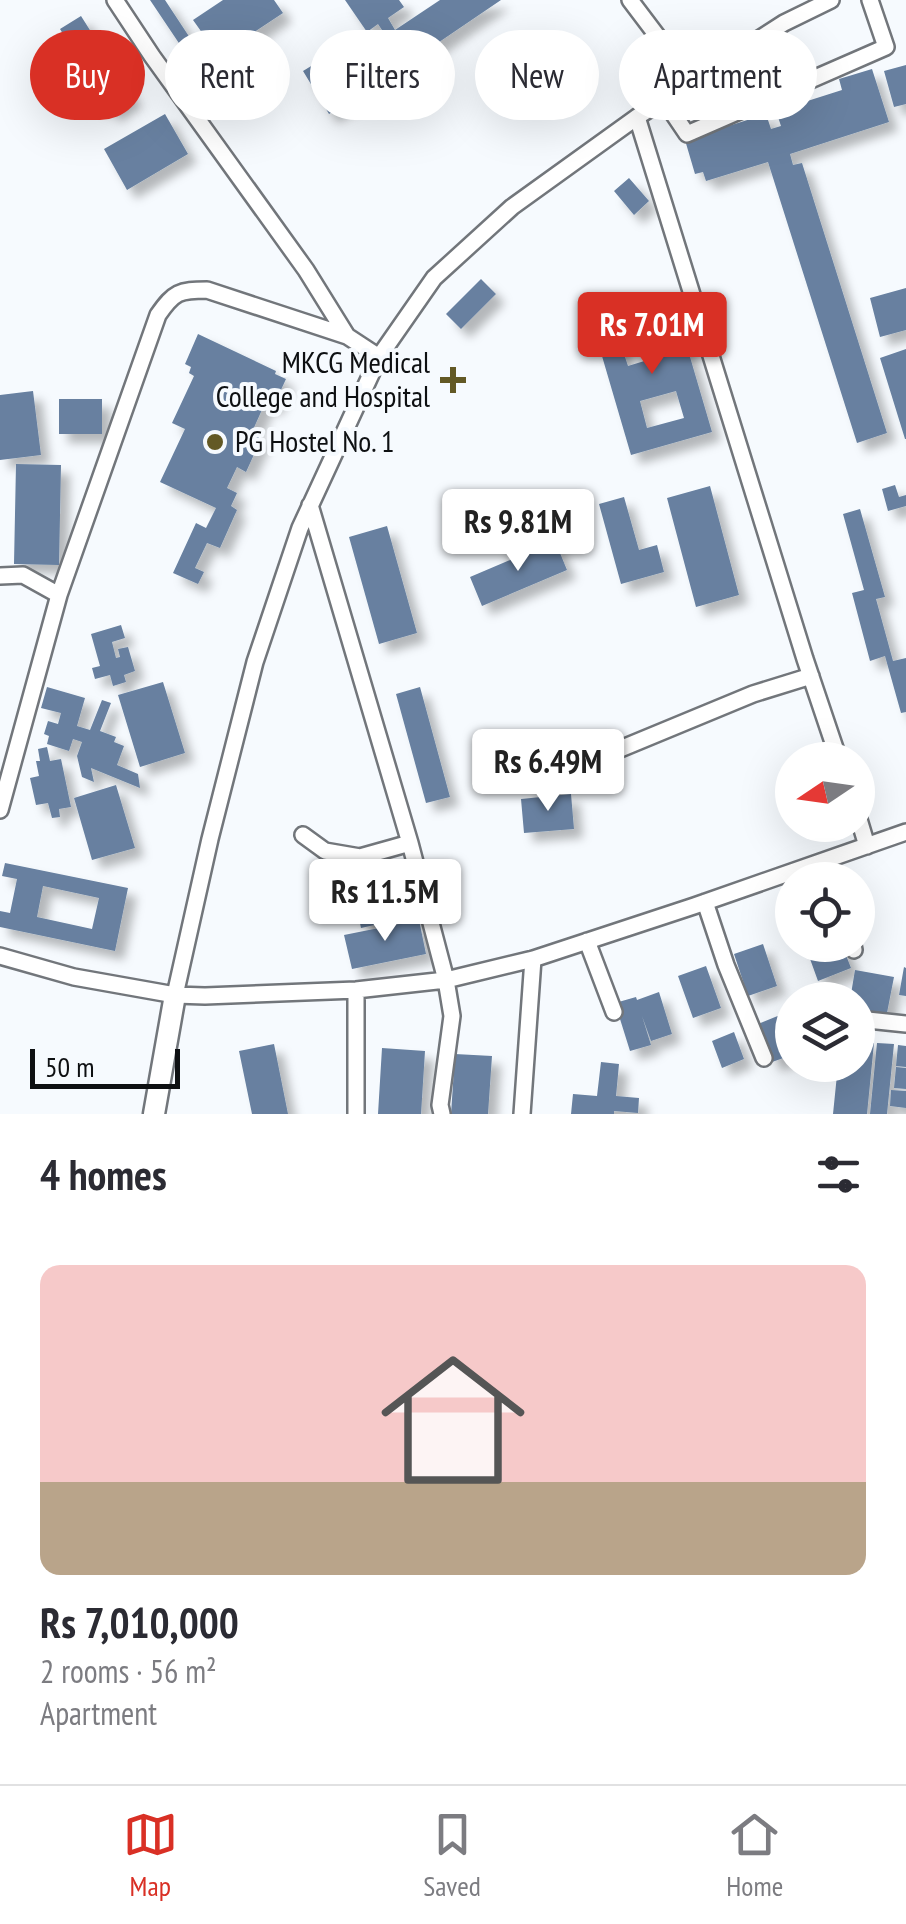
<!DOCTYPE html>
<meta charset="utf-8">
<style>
body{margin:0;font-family:"PT Sans Narrow",sans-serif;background:#f2f2f3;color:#2b2b33;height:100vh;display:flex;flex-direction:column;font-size:38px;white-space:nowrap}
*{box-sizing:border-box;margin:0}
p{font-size:32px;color:#7c7c81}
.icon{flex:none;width:55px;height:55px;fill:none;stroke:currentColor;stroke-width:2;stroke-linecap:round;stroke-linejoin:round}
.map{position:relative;height:1114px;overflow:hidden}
.side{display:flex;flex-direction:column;background:#fff;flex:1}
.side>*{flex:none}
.guide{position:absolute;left:30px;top:30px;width:848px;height:90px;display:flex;gap:20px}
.needle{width:65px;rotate:257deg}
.fabs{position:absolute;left:775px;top:742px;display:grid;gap:20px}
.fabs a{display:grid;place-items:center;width:100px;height:100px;border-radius:50%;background:#fff;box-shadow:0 10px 40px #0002;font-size:50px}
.scale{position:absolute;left:30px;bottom:25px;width:150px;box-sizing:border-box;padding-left:10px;border:5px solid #0e1012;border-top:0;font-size:28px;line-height:35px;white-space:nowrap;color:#0e1012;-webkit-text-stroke:8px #f6fafe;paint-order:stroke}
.price{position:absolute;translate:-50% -85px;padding:0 22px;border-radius:10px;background:#fff;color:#222;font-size:32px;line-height:65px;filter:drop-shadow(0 2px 5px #0008)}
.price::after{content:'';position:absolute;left:50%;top:60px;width:30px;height:22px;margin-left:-15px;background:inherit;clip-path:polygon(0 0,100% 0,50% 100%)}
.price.selected{background:#d93025;color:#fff}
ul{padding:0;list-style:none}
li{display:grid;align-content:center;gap:20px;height:530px;padding:0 40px}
li span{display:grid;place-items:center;height:310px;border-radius:20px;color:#555}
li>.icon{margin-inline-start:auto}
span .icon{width:180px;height:180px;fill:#fffc;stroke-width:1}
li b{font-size:42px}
h2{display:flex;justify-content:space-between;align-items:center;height:120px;padding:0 40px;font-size:42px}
.chip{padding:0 35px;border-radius:45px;background:#fff;box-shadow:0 10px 40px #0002;font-size:35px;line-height:90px}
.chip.selected{background:#d93025;color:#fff}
.tab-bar{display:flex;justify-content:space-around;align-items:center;height:140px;border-top:2px solid #e1e1e2;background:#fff;font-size:28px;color:#7c7c81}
.tab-bar a{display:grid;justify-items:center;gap:5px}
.tab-bar .selected{color:#d93025}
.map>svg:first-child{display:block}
</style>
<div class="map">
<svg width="906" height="1114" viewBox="0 0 906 1114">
<defs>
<filter id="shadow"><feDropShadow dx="9" dy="9" stdDeviation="5" flood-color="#0004"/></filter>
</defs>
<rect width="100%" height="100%" fill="#f6fafe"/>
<!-- building -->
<path fill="#6780a0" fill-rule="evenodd" filter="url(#shadow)" d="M150,0H165L192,41L203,34L193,20L223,0H274L283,13L197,70Z
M345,0H399L404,7L388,18L395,30L440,0H501L395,72L375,43L386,36L378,24L367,32Z
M81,16L133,98L111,113L106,104L99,108L59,44L66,39L60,29Z
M349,43L375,86L329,114L303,71Z
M906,65V104L894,107L884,71Z
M872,69L889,122L790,154L793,165L802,163L887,433L857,443L768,162L706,181L703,172L695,174L685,140L766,114L771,129L781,126L776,111L842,90L839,79Z
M165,114L188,154L127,190L104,149Z
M629,178L649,201L634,215L614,191Z
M481,279L496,294L461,329L446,314Z
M906,288V330L880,337L870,298Z
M673,299L712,432L631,455L592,322ZM656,323L664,355L628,366L622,348L628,331ZM676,391L684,418L647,428L640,401Z
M198,334L276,371L275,374L286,379L273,407L265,403L252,432L262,437L246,472L237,467L227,488L237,493L231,506L237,510L220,548L207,543L195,568L204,572L198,584L173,573L196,523L206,528L216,508L160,482L185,429L172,423L194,376L189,373L191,367L185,364Z
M906,349V439H905L880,358Z
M33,391L41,455L0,460V395Z
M59,399H102V434H59Z
M16,464L61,465L59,565L14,564Z
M895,485L899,497L906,495V506L888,511L882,489Z
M710,486L739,595L696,607L667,498Z
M624,497L639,550L657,545L664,572L621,584L599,504Z
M860,509L885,597L876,599L893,661L906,658V712L901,713L885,656L870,661L852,593L864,590L843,514Z
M387,526L417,633L379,644L349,537Z
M555,541L567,570L482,606L470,577Z
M121,625L125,638L112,642L116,658L120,657L118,649L128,647L135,671L124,675L126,682L113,686L110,675L95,679L92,668L100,666L91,634Z
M163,682L185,753L140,767L118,695Z
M47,687L85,698L77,726L90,730L102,700L111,703L100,731L116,737L114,742L124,746L117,765L138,774L140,788L91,768L94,782L82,777L77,756L82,742L73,739L69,751L47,744L49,736L44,734L48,721L58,724L61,713L41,708Z
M420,687L450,797L426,803L396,694Z
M47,747L50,761L61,759L71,807L59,809L60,817L52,818L48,803L36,805L30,778L39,776L36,761H40L38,749Z
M116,785L135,848L92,860L74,798Z
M571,794L574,829L524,833L521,799Z
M402,859L415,916L361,928L349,871Z
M5,863L128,888L115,951L0,927V911L10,913L17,879L2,876ZM43,886L99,898L92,929L37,917Z
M419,920L426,954L352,969L344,935Z
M763,944L777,986L748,996L734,954Z
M805,945H842L851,968L818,981Z
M706,966L721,1008L693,1018L678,976Z
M904,967L906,968V996L899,995Z
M855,970L894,977L886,1018L858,1013V1000H850Z
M659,992L672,1034L651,1041L642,1016L651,1045L630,1051L615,1003L636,997L637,1000Z
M785,1013L792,1033V1055L772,1062L758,1024Z
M734,1032L744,1059L722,1068L712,1041Z
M858,1041L874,1043L867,1114H833L838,1065H858Z
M877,1043L894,1044L887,1114H870Z
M274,1044L288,1114H252L239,1051Z
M898,1045L906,1046V1067L896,1066Z
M382,1048L425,1051L421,1114H378Z
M455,1054L492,1056L488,1114H451Z
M601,1062L619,1064L616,1096L639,1098L638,1113L614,1111V1114H571L573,1094L597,1096Z
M896,1067L906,1068V1089L894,1088Z
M891,1090L906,1091V1108L890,1106Z"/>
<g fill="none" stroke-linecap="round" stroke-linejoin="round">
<!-- minor casing -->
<g stroke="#72767b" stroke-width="20">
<path id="minor" d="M115,0L152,56L306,270L347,336L379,357
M630,0L692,82
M664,100L687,134L886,47L870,0
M637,117L805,659L839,760
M310,505L410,843L446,980L452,1016L440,1105L442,1114
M0,576L23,575L59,595
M608,754L753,694L811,676
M0,810L59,595L158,315C174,292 179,290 207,290L347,336
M858,816L867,846
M303,835L325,851L360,857L410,843
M826,860L832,880
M705,902L726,965L764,1058
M587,941L614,1012
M853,945L854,950
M0,956L74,977L175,995L205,996L356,990L446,980L533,959L694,906L906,832
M175,995L210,839L255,662L300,528L379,357L434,278L512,207L637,117L784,23L831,0
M858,1019L906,1024
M356,1114V990
M522,1114L533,959"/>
</g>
<!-- tertiary casing -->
<g stroke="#72767b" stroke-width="25">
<path id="tertiary" d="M154,1114L175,995"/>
</g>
<!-- minor -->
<use href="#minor" stroke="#fff" stroke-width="15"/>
<!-- tertiary -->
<use href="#tertiary" stroke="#fff" stroke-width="20"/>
</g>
<!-- markers -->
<g fill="#635925" stroke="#f6fafe" stroke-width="4">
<path d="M448 365h10v10h10v10h-10v10h-10v-10h-10v-10h10z"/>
<circle cx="215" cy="442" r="10"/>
</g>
<g text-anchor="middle" stroke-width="8" stroke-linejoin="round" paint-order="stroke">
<!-- poi labels -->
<g font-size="30" fill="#0e1012" stroke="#f6fafe" text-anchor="end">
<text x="430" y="373">MKCG Medical<tspan x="430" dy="34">College and Hospital</tspan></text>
<text x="235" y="452" text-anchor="start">PG Hostel No. 1</text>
</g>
</g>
</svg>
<div class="fabs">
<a><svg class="needle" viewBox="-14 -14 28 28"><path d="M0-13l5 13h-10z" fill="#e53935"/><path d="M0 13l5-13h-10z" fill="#7c7c81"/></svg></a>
<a><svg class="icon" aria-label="locate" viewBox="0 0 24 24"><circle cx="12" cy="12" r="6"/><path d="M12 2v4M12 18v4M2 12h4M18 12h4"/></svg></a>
<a><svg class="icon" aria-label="layers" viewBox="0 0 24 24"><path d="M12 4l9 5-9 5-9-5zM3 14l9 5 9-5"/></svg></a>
</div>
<div class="scale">50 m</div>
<b class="price selected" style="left:652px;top:377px">Rs 7.01M</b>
<b class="price" style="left:518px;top:574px">Rs 9.81M</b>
<b class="price" style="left:548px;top:814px">Rs 6.49M</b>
<b class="price" style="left:385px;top:944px">Rs 11.5M</b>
<div class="guide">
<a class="chip selected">Buy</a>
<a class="chip">Rent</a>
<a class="chip">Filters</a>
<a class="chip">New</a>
<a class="chip">Apartment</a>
</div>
</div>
<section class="side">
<h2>4 homes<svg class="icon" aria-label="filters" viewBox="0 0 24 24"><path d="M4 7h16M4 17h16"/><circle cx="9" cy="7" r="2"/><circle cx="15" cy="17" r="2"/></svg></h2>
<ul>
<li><span style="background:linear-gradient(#f6c9c9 70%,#b9a48a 0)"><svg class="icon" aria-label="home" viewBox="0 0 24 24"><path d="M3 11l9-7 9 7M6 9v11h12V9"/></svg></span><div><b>Rs 7,010,000</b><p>2 rooms · 56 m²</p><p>Apartment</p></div></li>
</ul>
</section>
<nav class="tab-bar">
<a class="selected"><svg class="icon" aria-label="map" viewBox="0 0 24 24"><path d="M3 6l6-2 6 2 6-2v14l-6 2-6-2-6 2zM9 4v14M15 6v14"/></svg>Map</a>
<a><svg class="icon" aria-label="saved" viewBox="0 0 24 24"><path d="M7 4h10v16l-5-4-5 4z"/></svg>Saved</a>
<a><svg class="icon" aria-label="home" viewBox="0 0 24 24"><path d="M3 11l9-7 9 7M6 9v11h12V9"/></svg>Home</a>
</nav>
